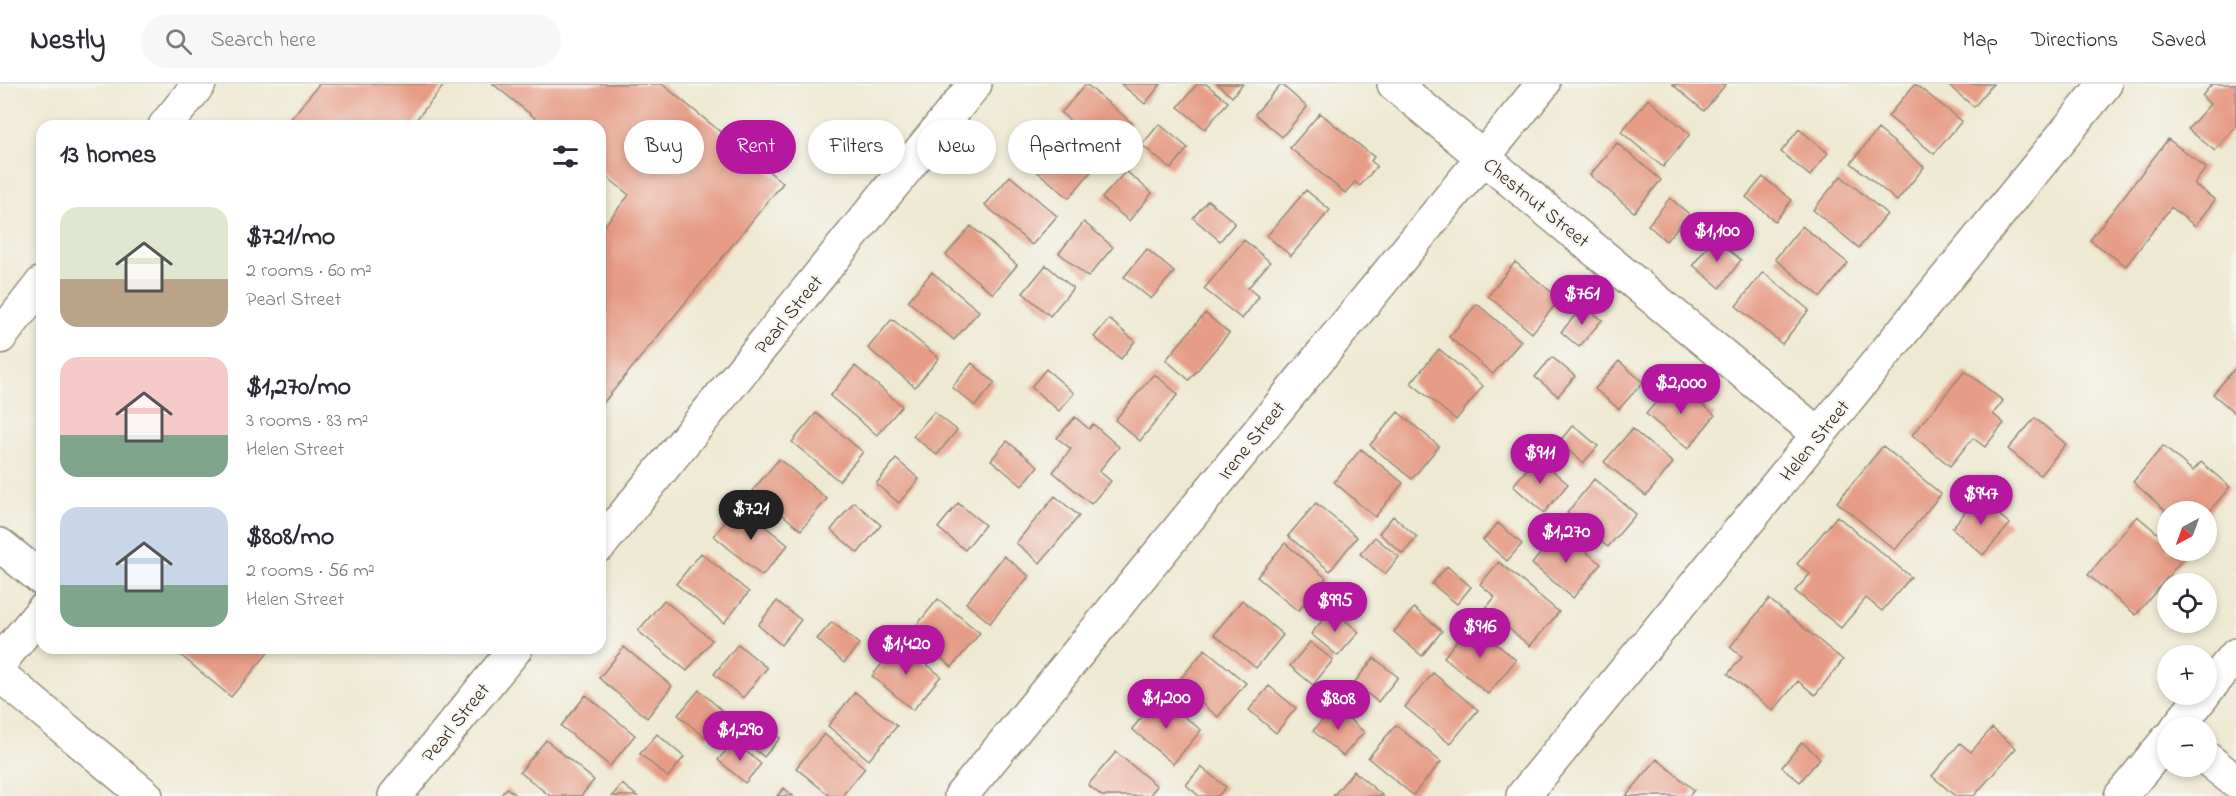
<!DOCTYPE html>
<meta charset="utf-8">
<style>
body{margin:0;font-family:"Indie Flower",sans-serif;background:#f7f7f7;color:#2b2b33;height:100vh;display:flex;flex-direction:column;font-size:22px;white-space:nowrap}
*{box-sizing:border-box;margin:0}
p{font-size:20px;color:#7c7c81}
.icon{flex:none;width:33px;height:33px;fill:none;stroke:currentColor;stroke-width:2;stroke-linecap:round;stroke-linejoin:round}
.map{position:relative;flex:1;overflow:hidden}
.sheet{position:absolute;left:36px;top:36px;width:570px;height:534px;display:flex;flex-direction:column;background:#fff;border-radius:18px;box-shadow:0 3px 9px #0003}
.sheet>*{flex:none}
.guide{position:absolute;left:624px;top:36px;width:570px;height:54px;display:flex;gap:12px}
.needle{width:39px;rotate:221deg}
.controls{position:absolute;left:2157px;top:417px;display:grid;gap:12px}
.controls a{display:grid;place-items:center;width:60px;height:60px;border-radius:50%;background:#fff;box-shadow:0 3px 9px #0003;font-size:30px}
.price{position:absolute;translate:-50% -51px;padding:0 14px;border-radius:21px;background:#b5179e;color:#fff;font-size:20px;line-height:39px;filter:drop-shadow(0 2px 3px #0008)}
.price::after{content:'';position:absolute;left:50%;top:36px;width:18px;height:14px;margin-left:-9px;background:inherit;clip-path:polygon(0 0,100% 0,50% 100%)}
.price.on{background:#222;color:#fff}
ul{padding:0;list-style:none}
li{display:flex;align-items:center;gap:18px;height:150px;padding:0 24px}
li span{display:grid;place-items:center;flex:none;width:168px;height:120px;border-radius:18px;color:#555}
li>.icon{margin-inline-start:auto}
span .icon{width:72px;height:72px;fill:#fffc;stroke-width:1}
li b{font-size:26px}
h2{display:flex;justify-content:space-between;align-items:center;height:72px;padding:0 24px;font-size:26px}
.chip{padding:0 21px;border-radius:27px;background:#fff;box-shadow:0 3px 9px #0003;font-size:21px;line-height:54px}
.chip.on{background:#b5179e;color:#fff}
header{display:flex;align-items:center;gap:36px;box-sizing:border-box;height:84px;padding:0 30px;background:#fff;border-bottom:2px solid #e1e1e2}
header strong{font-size:28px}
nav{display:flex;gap:33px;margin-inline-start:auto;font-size:21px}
.search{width:420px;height:54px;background:#f7f7f7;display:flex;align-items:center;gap:15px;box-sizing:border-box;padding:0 21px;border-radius:33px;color:#7c7c81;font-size:22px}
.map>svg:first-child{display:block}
</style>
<header>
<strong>Nestly</strong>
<div class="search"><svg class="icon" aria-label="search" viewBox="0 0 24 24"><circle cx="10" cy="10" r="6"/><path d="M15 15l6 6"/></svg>Search here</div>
<nav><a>Map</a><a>Directions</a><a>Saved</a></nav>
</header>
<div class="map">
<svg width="2236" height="712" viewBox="0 0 2236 712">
<rect width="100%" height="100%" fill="#f6f6f2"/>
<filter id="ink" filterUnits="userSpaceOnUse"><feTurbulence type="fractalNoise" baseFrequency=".0167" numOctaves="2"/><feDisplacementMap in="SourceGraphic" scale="12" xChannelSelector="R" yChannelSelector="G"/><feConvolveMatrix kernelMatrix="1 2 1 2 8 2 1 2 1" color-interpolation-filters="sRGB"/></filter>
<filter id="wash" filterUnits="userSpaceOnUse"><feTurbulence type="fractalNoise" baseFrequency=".008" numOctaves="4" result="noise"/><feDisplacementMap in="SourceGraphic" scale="24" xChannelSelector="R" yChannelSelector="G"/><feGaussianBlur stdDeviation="1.35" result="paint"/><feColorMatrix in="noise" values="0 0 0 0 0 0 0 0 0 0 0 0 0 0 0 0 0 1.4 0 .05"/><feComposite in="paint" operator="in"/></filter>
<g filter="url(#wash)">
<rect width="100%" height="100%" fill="#eee9d2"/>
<g id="blocks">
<!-- building -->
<path fill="#e69c86" d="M319,0H445L411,42H285Z
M493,0H662L783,99L600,323V147L629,111L600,87V42H545Z
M1086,0L1132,39L1108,68L1061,29Z
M1121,0H1161L1145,20Z
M1197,0H1206L1228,18L1205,45L1178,23Z
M1217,0H1243L1232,13Z
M1281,0L1307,23L1282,53L1255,30Z
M1672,0H1726L1704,27Z
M1915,0L1962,37L1934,70L1888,32Z
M1947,0H1993L1974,23Z
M2212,0H2236V42L2215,67L2188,45L2210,20L2202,12Z
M1648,15L1690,50L1663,83L1621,48Z
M1320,29L1374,73L1371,77L1377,82L1360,102L1355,98L1345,109L1290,64Z
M1159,40L1188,64L1171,85L1142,61Z
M1799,45L1828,69L1810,92L1781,68Z
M1878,45L1924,83L1897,117L1851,79Z
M1046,46L1093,85L1069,114L1022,75Z
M2168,55L2206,84L2194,100L2215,116L2195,142L2171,123L2126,182L2090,156Z
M1617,59L1661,96L1634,128L1590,91Z
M1126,87L1152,109L1129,137L1102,114Z
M1010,92L1057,132L1032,161L985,121Z
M1841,92L1887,130L1859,164L1813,126Z
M1763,93L1792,116L1775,137L1746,113Z
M1306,106L1330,126L1291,172L1267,152Z
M1670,114L1689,130L1666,157L1648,141Z
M1208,116L1235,139L1220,157L1193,134Z
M1084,138L1113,163L1088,193L1059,169Z
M971,142L1017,181L993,210L946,171Z
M1802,142L1848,179L1821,213L1775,175Z
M1714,154L1741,176L1720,204L1693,181Z
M1244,156L1270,178L1248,204L1259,213L1242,235L1204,205Z
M1147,165L1174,188L1151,215L1124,193Z
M1515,178L1560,215L1532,249L1488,212Z
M1046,181L1073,204L1050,232L1023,209Z
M932,188L979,227L954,256L908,217Z
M1763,188L1809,226L1782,260L1736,222Z
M1477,220L1521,257L1493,290L1449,253Z
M1584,221L1602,236L1579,263L1561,248Z
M1205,229L1229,249L1189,296L1166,276Z
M892,235L939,274L915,303L868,264Z
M1109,235L1135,257L1121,275L1094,253Z
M1439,265L1483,302L1456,336L1411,299Z
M1552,273L1575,292L1558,312L1535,293Z
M1619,277L1643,298L1619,325L1595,305Z
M972,279L995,299L975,322L952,303Z
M855,282L902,322L877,351L830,312Z
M2236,283V330L2213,310Z
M1046,285L1074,309L1059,327L1031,303Z
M1965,287L2003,317L1993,330L2004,339L1985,363L1973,354L1950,382L1912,351Z
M1154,290L1178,310L1140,357L1115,336Z
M1674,297L1715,331L1688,365L1646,330Z
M934,328L957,346L937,371L913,352Z
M1398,328L1439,362L1412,395L1370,361Z
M816,329L863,368L839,397L792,358Z
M1075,333L1089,345L1093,340L1119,363L1099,387L1111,397L1091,420L1053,388L1071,365L1057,354Z
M2035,334L2066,360L2040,391L2008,365Z
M1573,341L1598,362L1583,379L1559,358Z
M1632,345L1673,379L1646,412L1604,378Z
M1007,357L1038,382L1022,402L991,376Z
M1883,362L1941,410L1895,466L1837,418Z
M2163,362L2193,387L2201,378L2230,403L2206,431V428H2167L2133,398Z
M1361,365L1403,399L1375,433L1334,398Z
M1537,373L1568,400L1544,429L1513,402Z
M779,375L827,415L801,446L753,406Z
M896,375L919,395L899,419L876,400Z
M1594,395L1636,430L1608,463L1567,429Z
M1055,412L1079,432L1040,479L1016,459Z
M1978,413L2010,440L1983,471L1952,444Z
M854,418L881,441L858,469L831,446Z
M958,419L985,441L965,466L938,444Z
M1316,419L1357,453L1330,487L1288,452Z
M739,421L788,461L762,492L714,452Z
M1393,432L1417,453L1403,470L1379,449Z
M1837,432L1911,493L1882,527L1866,514L1841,544L1795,507L1810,490L1797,480Z
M2137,432L2168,458V466H2178L2185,472L2136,531L2088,491Z
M1498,439L1522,460L1507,477L1483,456Z
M1559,446L1601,480L1573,514L1532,480Z
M1375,453L1399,473L1385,490L1360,470Z
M1285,459L1326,494L1298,527L1257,493Z
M701,469L749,508L724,539L676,500Z
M1004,472L1029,492L990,539L966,519Z
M1499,478L1559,528L1530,562L1485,525L1495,513L1480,500Z
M1447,482L1471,503L1457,520L1432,500Z
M938,515L980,549L952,583L911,548Z
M1769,515L1843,576L1815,611L1798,597L1773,627L1728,590L1742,573L1730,563Z
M664,516L712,556L687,587L638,547Z
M1242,516L1283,551L1256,584L1214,550Z
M777,517L801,536L781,561L758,541Z
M1414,524L1442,547L1422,572L1394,548Z
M1332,525L1359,548L1338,572L1311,550Z
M832,538L859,560L844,579L817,555Z
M1471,539L1516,576L1488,610L1444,573Z
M900,558L941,592L913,626L872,592Z
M1310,558L1333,576L1313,601L1290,582Z
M738,560L767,584L743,614L714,590Z
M624,563L672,602L647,634L599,594Z
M172,564H272L231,613Z
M1205,565L1246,599L1218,633L1177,599Z
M1374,574L1398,593L1378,618L1354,599Z
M1433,589L1478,626L1450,660L1405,623Z
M1269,602L1296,624L1276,649L1249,626Z
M699,606L726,630L706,654L678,631Z
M855,608L897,642L869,676L828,642Z
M586,611L635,651L610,682L561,642Z
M1159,612L1201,646L1173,680L1132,645Z
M1334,622L1364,648L1343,672L1313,647Z
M754,633L780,654L764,673L739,652Z
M1396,641L1441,678L1413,711L1368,674Z
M1992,644L2016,664L1974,712H1955L1932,692L1960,659L1971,668Z
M657,650L684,673L668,693L640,670Z
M824,650L865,684L842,712H830L796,684Z
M546,656L594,696L581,712H550L520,688Z
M734,657L761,680L745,699L718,676Z
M1802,658L1820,674L1800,698L1782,683Z
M1116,668L1157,702L1149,712H1102L1088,701Z
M1657,675L1694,706L1689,712H1626Z
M1201,683L1226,703L1218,712H1199L1186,701Z
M1354,687L1383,712H1333Z
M622,700L637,712H612Z
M507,704L517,712H500Z
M784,704L793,712H777Z"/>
</g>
</g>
<g filter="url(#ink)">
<use href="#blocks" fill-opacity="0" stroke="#948a78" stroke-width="1.5"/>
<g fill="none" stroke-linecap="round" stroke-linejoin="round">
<!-- minor casing -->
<g stroke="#948a78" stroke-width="36">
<path id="minor" d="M1394,0L1818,350
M165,42L199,0
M0,253L42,199
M0,461L42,495
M600,461L975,0
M0,578L42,527
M0,591L146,712
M2206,607L2236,571
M2177,644L2204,610
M2206,674L2236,698
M395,712L516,564
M961,712L1543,0
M1523,712L2105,0
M2121,712L2168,655"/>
</g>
<!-- minor -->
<use href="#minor" stroke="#fff" stroke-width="33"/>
</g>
</g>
<g text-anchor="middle" stroke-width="4.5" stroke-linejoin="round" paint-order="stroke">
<!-- street labels -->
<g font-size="20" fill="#3b2a1e" stroke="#f6f6f2">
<text transform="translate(1537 118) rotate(39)" y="7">Chestnut Street</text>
<text transform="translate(788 230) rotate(-51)" y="7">Pearl Street</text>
<text transform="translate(1251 356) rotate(-51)" y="7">Irene Street</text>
<text transform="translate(1814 356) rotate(-51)" y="7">Helen Street</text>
<text transform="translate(455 638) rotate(-51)" y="7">Pearl Street</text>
</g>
</g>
</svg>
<div class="controls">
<a><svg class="needle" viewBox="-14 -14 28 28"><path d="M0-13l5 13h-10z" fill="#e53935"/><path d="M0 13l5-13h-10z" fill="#7c7c81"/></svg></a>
<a><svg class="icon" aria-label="locate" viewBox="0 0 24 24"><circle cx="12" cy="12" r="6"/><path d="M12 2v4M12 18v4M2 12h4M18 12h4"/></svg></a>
<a>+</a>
<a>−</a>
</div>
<b class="price" style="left:1717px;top:179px">$1,100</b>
<b class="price" style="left:1582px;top:242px">$761</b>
<b class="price" style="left:1681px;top:331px">$2,000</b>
<b class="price" style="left:1540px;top:401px">$911</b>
<b class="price" style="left:1981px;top:442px">$947</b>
<b class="price on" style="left:751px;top:457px">$721</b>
<b class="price" style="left:1566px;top:480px">$1,270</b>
<b class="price" style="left:1335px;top:549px">$995</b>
<b class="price" style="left:1480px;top:575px">$916</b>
<b class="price" style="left:906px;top:592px">$1,420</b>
<b class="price" style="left:1166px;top:646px">$1,200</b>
<b class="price" style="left:1338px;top:647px">$808</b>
<b class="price" style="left:740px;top:678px">$1,290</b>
<div class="guide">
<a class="chip">Buy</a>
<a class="chip on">Rent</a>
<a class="chip">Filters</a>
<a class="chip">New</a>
<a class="chip">Apartment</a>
</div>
<section class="sheet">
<h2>13 homes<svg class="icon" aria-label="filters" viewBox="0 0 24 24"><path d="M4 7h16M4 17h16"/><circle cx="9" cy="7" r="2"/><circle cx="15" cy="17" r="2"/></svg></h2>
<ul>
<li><span style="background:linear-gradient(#dfe7d0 60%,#b9a48a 0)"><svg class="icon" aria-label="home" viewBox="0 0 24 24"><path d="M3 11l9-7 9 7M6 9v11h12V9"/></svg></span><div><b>$721/mo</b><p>2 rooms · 60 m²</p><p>Pearl Street</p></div></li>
<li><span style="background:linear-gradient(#f6c9c9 65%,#7fa58c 0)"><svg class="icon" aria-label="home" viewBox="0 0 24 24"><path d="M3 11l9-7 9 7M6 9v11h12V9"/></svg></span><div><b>$1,270/mo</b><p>3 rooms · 83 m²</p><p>Helen Street</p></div></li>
<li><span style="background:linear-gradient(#c9d6e8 65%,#7fa58c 0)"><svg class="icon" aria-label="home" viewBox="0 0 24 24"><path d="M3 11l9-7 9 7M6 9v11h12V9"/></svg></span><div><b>$808/mo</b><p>2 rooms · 56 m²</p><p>Helen Street</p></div></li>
</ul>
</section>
</div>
